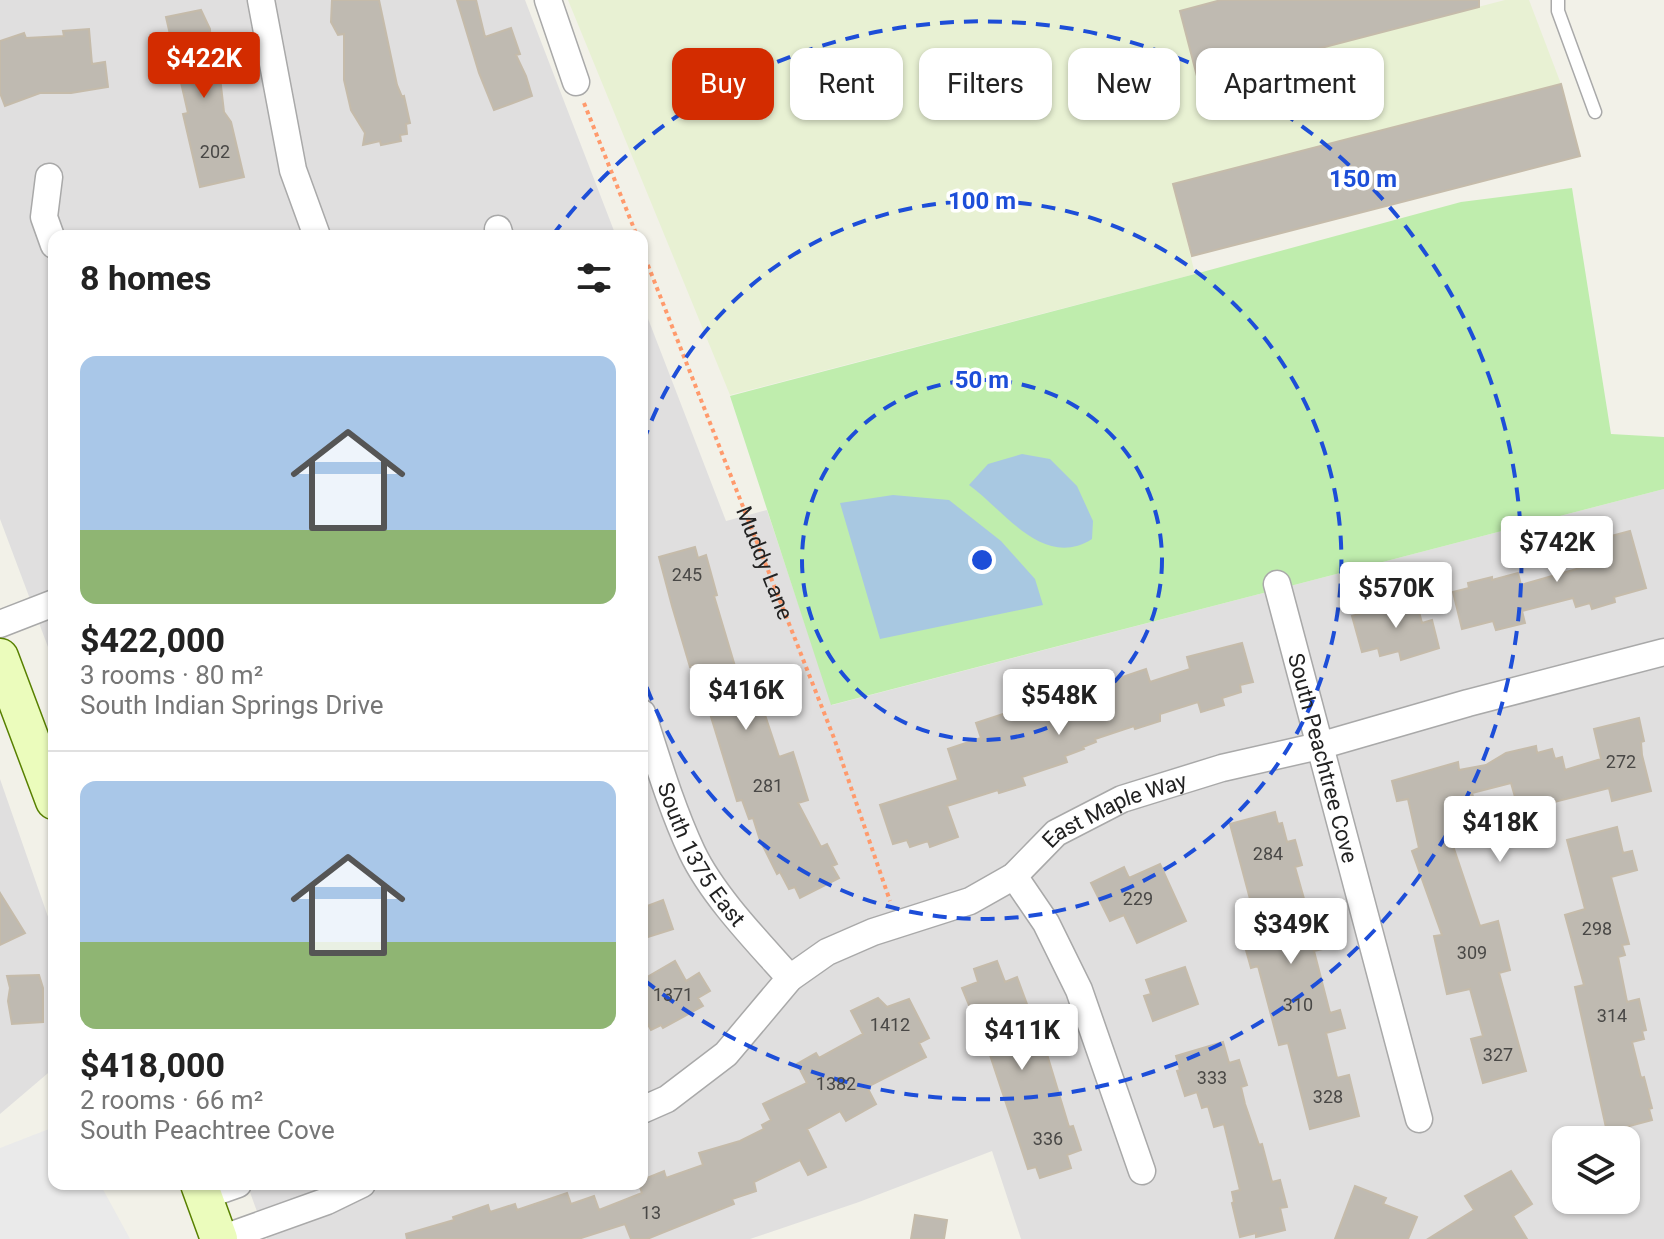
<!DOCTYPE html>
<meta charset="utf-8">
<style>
body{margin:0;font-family:Roboto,sans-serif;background:#f6f6f6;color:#222;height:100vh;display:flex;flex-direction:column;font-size:30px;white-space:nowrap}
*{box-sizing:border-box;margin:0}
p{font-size:26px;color:#767676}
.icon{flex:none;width:44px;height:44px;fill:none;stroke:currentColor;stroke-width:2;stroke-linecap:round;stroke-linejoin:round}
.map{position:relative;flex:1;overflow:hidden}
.details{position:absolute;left:48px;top:230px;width:600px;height:960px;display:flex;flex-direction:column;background:#fff;border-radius:16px;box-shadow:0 2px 6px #0004}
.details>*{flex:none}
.hud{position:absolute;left:672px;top:48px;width:760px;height:72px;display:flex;gap:16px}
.buttons{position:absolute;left:1552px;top:1126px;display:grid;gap:16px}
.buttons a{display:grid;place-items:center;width:88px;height:88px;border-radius:16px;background:#fff;box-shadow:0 2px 6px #0004;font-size:40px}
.price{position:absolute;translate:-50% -68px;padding:0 18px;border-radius:8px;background:#fff;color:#222;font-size:26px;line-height:52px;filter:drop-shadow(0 2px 4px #0008)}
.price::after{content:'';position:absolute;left:50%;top:48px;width:24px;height:18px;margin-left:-12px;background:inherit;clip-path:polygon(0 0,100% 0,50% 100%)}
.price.selected{background:#d32c00;color:#fff}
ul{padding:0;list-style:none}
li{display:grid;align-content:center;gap:16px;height:424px;padding:0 32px}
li+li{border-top:2px solid #e0e0e0}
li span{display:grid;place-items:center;height:248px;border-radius:16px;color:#555}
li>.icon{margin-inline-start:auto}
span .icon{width:144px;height:144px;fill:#fffc;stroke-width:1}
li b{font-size:34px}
h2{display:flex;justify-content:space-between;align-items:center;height:96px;padding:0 32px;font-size:34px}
.tag{padding:0 28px;border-radius:16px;background:#fff;box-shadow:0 2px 6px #0004;font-size:28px;line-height:72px}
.tag.selected{background:#d32c00;color:#fff}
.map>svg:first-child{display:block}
</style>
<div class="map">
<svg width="1664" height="1239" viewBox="0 0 1664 1239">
<rect width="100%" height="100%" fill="#f2f1e8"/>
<!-- residential -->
<path fill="#e0dfdf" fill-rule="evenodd" d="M0,0H525L616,236H54V663L0,519Z
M642,303L726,521L767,510L832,705L1664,489V1239H1021L992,1151L859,1202L750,1239H267L247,1184H642ZM1566,1140H1626V1200H1566Z
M0,779L54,934V1068L0,1114Z"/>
<!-- farmland -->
<path fill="#e8f1d3" d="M568,0H1221L1199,79L1505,0H1529L1561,84L1173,184L1195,274L730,395Z"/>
<!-- grass -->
<path fill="#bfedad" d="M1572,188L1611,434L1664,437V489L831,705L730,396L1195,274L1461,202Z"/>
<!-- parking -->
<path fill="#eaeaea" d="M54,1127V1184H100L130,1239H0V1148Z"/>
<!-- water -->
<path fill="#a8c8e1" d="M1022,454L1050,459L1077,486L1093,521L1092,539C1043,570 1004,510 969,485L988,464Z
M893,495L949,500L1001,541L1035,579L1043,605L880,639L840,503Z"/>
<!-- building -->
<path fill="#bfbab1" stroke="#c5bbaa" stroke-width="2" d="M332,0H379L397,85L402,97L404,96L410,123L406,124L407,134L400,135L401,141L381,145L380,141L363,145L365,133L351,110L344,80V34L338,35L331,22Z
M457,0H476L485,37L511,28L520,54L516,55L526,76L532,96L494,110L479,73Z
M1221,0H1479V7L1198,80L1180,11Z
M201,10L210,29L211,53L218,52L224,77H220L224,112L231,122L244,177L200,187L183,114L188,113L166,17Z
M89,29L92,64L105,62L108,87L71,93H40L5,106L0,93V41L24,33L26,38L64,36L63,31Z
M1561,84L1580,156L1192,256L1173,184Z
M1597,528L1600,539L1630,531L1646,588L1614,597L1615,602L1592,609L1590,603L1576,607L1573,598L1522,611L1525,623L1496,630L1493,621L1462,629L1453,592L1469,588L1468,583L1492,577V580L1518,573L1521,585L1580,568L1571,536Z
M695,547L698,558L706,555L717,595L714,596L743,693L756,688L779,757L793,752L808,800L798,803L821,847L827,844L837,864L832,866L839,878L800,898L795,887L789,889L780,872L777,874L760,840L753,818L749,819L742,800L737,801L695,665L690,667L672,606L659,557Z
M1415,597L1422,623L1432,620L1439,648L1401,660L1399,651L1380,656L1378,648L1362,652L1352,616L1370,611L1368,607Z
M1242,643L1253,682L1240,685L1241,692L1222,698L1224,705L1201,712L1198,702L1160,714V721L1135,729L1134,726L1095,739L1096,742L1083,747L1084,749L1065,756L1067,762L1022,777L1025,785L999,793L998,790L947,806L958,837L930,847L928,841L910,847L907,840L893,844L880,805L958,780L948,749L981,738L976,723L1021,708L1017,694L1040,687L1044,699L1065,691L1072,712L1107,700L1101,684L1146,669L1150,682L1190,669L1187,657Z
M1639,718L1644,741L1641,742L1642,755L1651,791L1612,801L1609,788L1519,811L1511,783L1472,793L1476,807L1462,810L1465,821L1446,825L1480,926L1498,921L1510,970L1499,973L1526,1071L1483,1083L1471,1039L1483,1036L1470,989L1447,994L1434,936L1442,935L1412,851L1419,848L1408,799L1397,801L1392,781L1458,762L1459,770L1486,765L1506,753L1536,746L1537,753L1552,749L1555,759L1562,757L1565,770L1601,759L1594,729Z
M1275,812L1278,824L1282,823L1287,842L1295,840L1302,865L1295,867L1312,927L1321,925L1327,948L1314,951L1330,1013L1340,1010L1345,1028L1326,1033L1337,1078L1349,1075L1359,1116L1310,1129L1288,1043L1279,1045L1258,966L1251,968L1237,918L1254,914L1230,824Z
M1617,827L1623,853L1632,851L1637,870L1611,877L1629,944L1622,945L1625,955L1618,957L1627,1002L1639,999L1646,1030L1642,1031L1644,1039L1632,1042L1641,1078L1644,1077L1652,1108L1649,1109L1652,1120L1607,1132L1575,987L1584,985L1565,915L1585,909L1567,840Z
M1160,864L1186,921L1137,943L1124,915L1110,921L1091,883L1124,867L1129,878Z
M0,893L25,933L0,945Z
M663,900L673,929L642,939V908Z
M675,961L686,981L699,973L710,991L698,998L703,1006L663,1028L661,1025L651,1030L642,1014V980Z
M997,961L1005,982L1017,977L1028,1007L1019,1010L1036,1053L1046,1051L1069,1127L1073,1126L1081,1150L1067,1155L1071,1168L1040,1178L1036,1167L1028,1169L980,1025L978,1027L962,988L978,982L974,969Z
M1185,967L1198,1004L1153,1021L1144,996L1151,994L1146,980Z
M39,975L43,988V1022L12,1024L8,1001L10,988L7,976Z
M878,998L887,1007L909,999L929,1038L919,1043L926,1057L867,1087L876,1104L846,1121L840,1111L807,1129L826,1167L808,1175L800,1160L754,1182L756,1191L732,1199L734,1204L647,1239H631L625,1224L578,1239H407L406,1234L454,1220L453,1217L488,1205L490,1212L515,1204L517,1210L567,1193L571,1204L594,1196L599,1210L642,1193L639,1184H642V1180L664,1171L666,1178L703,1165L699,1153L740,1141L764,1129L762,1125L771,1120L763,1104L807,1083L797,1064L816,1053L819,1058L863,1034L851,1011Z
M1223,1042L1229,1063L1239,1060L1247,1085L1241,1087L1245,1104L1259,1145L1262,1144L1272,1182L1280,1180L1287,1207L1280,1208L1285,1230L1256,1237V1233L1240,1237L1232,1203L1234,1202L1232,1192L1240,1190L1224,1124L1214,1127L1208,1106L1202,1108L1197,1092L1185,1096L1177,1071L1180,1070L1176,1056Z
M1511,1171L1532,1204L1513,1216L1527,1239H1428L1474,1210L1465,1196Z
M1355,1186L1386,1198L1383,1204L1417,1217L1408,1239H1335Z
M915,1215L947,1220L944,1239H911Z"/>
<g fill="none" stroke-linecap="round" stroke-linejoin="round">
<!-- lane casing -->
<g stroke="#a9a9a9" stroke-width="15">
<path id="lane" d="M1558,0V11L1595,112"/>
</g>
<!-- street casing -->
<g stroke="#a9a9a9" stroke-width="29">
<g id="street">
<path d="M261,0L293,170L317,236"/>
<path d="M548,0L576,82"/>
<path d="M49,177L44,217L54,245"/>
<path d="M498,229L500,236"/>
<path id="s2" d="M1277,584L1419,1119"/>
<path d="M0,624L54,603"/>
<path id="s3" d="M642,713C657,759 671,807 692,852C713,896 757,941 790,978"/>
<path d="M1014,876L1046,923L1079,990L1142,1171"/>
<path id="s4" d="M642,1110L667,1099L726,1054L790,978L827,952L873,932L970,901L1014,876L1056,833L1122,799L1222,768L1319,746L1468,703L1664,652"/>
<path d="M204,1196L238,1184"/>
<path d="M221,1239L327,1201L362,1184"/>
</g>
</g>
<!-- secondary casing -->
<g stroke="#588001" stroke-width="39">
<path id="secondary" d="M0,657L54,801
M199,1184L219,1239"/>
</g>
<!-- path -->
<g stroke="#ff9a6c" stroke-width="4" stroke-dasharray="4 4" stroke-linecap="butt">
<path d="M584,103L637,236"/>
<path id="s1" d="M642,250L834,738L890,901"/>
</g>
<!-- lane -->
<use href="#lane" stroke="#fff" stroke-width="12"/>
<!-- street -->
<use href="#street" stroke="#fff" stroke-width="26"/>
<!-- secondary -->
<use href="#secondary" stroke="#ebfcbc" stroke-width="36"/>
</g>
<!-- distance rings -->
<g fill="none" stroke="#1d4ed8" stroke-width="4" stroke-dasharray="14 10">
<circle cx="982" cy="560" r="180"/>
<path d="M643 443A359 359 0 1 1 643 677"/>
<path d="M552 236A539 539 0 1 1 643 979"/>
</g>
<g text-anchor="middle" stroke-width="7" stroke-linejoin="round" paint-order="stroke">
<!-- number labels -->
<g font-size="18" fill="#494846">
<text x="215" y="158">202</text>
<text x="687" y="581">245</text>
<text x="1621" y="768">272</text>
<text x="768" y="792">281</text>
<text x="1268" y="860">284</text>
<text x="1138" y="905">229</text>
<text x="1597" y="935">298</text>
<text x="1472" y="959">309</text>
<text x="673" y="1001">1371</text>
<text x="1298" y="1011">310</text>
<text x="1612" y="1022">314</text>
<text x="890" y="1031">1412</text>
<text x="1498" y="1061">327</text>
<text x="1212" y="1084">333</text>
<text x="836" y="1090">1382</text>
<text x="1328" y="1103">328</text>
<text x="1048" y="1145">336</text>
<text x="651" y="1219">13</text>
</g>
<!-- street labels -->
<g font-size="22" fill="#222" stroke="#fff">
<text dy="8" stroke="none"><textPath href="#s1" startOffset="336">Muddy Lane</textPath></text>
<text dy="8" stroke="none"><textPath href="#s2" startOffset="180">South Peachtree Cove</textPath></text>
<text dy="8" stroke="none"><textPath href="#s4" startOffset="572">East Maple Way</textPath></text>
<text dy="8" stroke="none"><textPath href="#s3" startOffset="154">South 1375 East</textPath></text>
</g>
</g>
<circle cx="982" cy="560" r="12" fill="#1d4ed8" stroke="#fff" stroke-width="4"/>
<g font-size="24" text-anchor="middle" font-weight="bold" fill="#1d4ed8" stroke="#fff" stroke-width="7" stroke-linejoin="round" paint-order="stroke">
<text x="1363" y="187">150 m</text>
<text x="982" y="209">100 m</text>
<text x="982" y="388">50 m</text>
</g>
</svg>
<div class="buttons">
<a><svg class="icon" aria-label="layers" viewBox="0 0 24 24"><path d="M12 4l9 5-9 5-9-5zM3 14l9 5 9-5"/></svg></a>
</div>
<b class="price selected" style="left:204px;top:100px">$422K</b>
<b class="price" style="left:1557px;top:584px">$742K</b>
<b class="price" style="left:1396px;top:630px">$570K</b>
<b class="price" style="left:746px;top:732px">$416K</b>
<b class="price" style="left:1059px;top:737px">$548K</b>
<b class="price" style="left:1500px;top:864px">$418K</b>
<b class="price" style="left:1291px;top:966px">$349K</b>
<b class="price" style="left:1022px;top:1072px">$411K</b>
<div class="hud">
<a class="tag selected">Buy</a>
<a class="tag">Rent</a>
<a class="tag">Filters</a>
<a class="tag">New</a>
<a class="tag">Apartment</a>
</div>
<section class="details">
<h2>8 homes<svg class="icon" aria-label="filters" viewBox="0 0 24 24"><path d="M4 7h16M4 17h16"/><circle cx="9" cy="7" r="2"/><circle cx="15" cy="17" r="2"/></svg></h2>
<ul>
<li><span style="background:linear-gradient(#a9c7e8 70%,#8fb573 0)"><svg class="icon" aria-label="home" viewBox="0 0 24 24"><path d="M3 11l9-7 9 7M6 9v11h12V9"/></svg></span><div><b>$422,000</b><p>3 rooms · 80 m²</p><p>South Indian Springs Drive</p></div></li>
<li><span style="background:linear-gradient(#a9c7e8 65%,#8fb573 0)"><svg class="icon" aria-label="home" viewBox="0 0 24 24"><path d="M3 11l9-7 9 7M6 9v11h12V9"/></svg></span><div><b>$418,000</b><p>2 rooms · 66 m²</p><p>South Peachtree Cove</p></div></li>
</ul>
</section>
</div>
